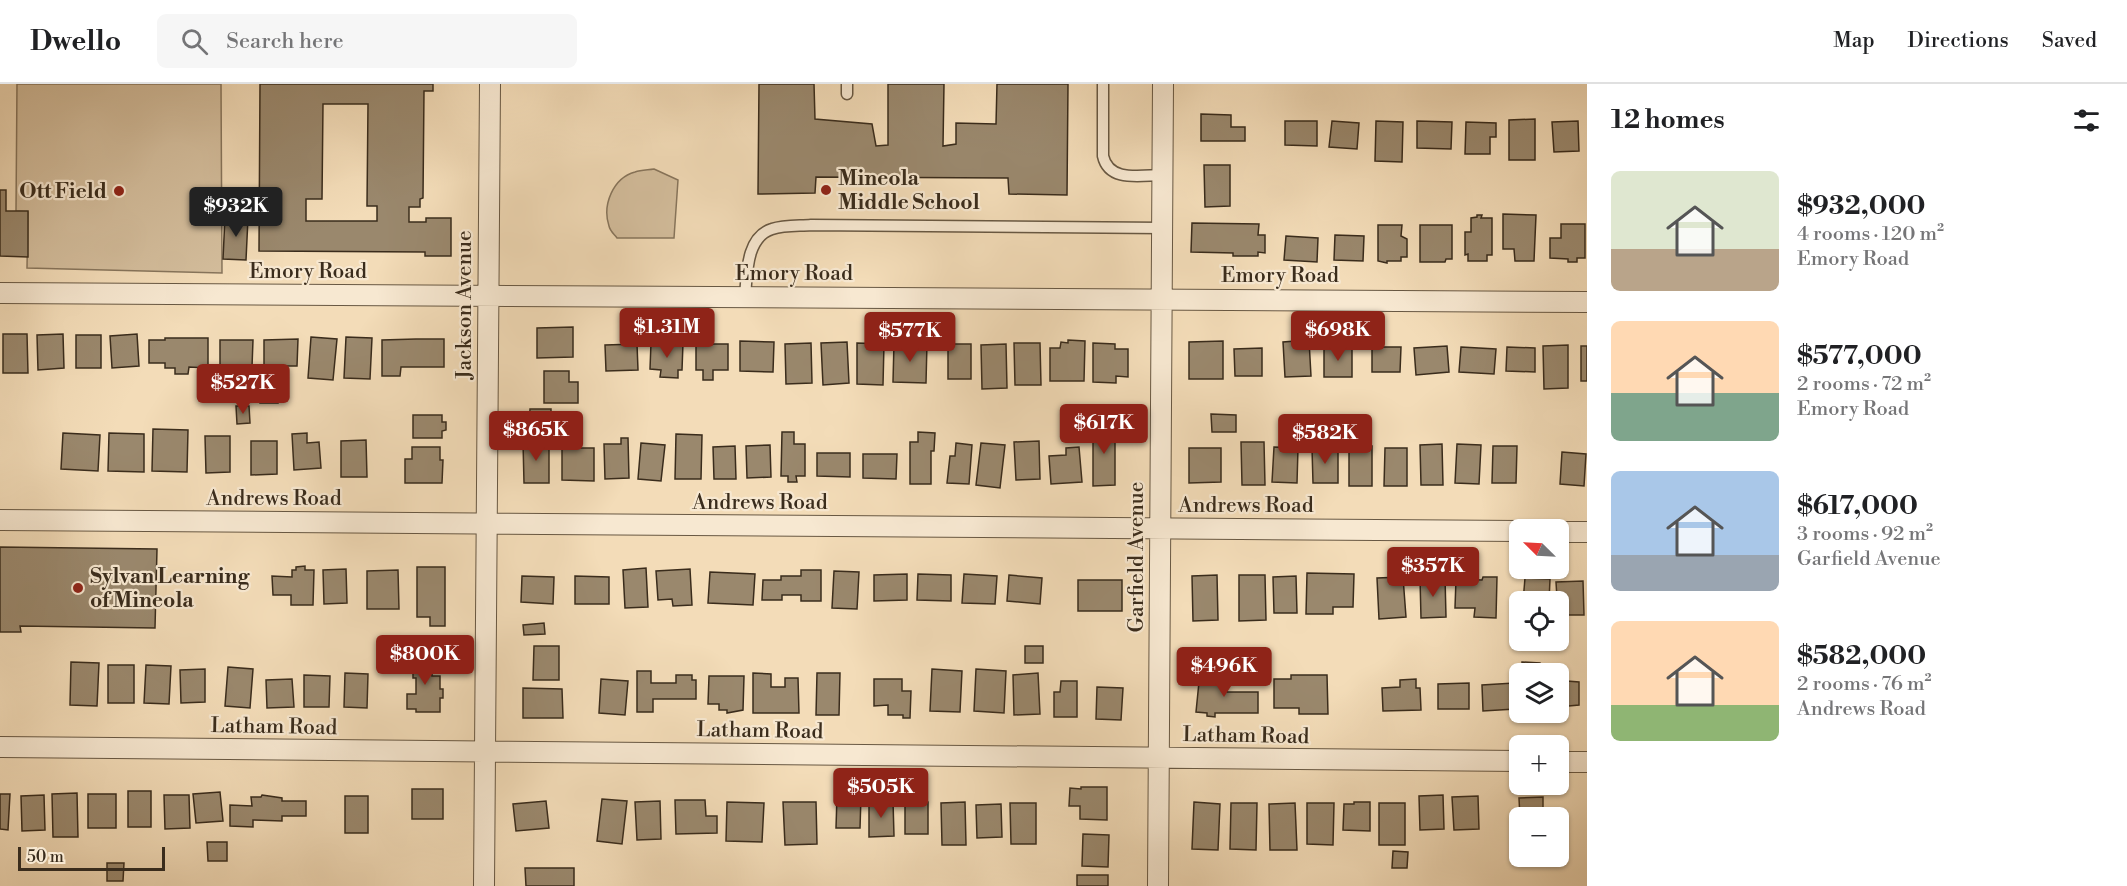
<!DOCTYPE html>
<meta charset="utf-8">
<style>
body{margin:0;font-family:"Libre Bodoni",serif;background:#f6f6f6;color:#202124;height:100vh;display:flex;flex-direction:column;font-size:22px;white-space:nowrap}
*{box-sizing:border-box;margin:0}
p{font-size:20px;color:#757577}
.icon{flex:none;width:33px;height:33px;fill:none;stroke:currentColor;stroke-width:2;stroke-linecap:round;stroke-linejoin:round}
.map{position:relative;flex:1;overflow:hidden}
.panel{display:flex;flex-direction:column;background:#fff;width:540px}
.panel>*{flex:none}
.needle{width:39px;rotate:294deg}
.tools{position:absolute;left:1509px;top:435px;display:grid;gap:12px}
.tools a{display:grid;place-items:center;width:60px;height:60px;border-radius:9px;background:#fff;box-shadow:0 2px 4px #0004;font-size:30px}
.scale{position:absolute;left:18px;bottom:15px;width:147px;box-sizing:border-box;padding-left:6px;border:3px solid #3a2c1c;border-top:0;font-size:16px;line-height:21px;white-space:nowrap;color:#3a2c1c;-webkit-text-stroke:4px #f7e8d1;paint-order:stroke}
.price{position:absolute;translate:-50% -51px;padding:0 14px;border-radius:6px;background:#8f2418;color:#fff;font-size:20px;line-height:39px;filter:drop-shadow(0 2px 3px #0008)}
.price::after{content:'';position:absolute;left:50%;top:36px;width:18px;height:14px;margin-left:-9px;background:inherit;clip-path:polygon(0 0,100% 0,50% 100%)}
.price.selected{background:#222;color:#fff}
ul{padding:0;list-style:none}
li{display:flex;align-items:center;gap:18px;height:150px;padding:0 24px}
li span{display:grid;place-items:center;flex:none;width:168px;height:120px;border-radius:9px;color:#555}
li>.icon{margin-inline-start:auto}
span .icon{width:72px;height:72px;fill:#fffc;stroke-width:1}
li b{font-size:26px}
h2{display:flex;justify-content:space-between;align-items:center;height:72px;padding:0 24px;font-size:26px}
header{display:flex;align-items:center;gap:36px;box-sizing:border-box;height:84px;padding:0 30px;background:#fff;border-bottom:2px solid #e0e0e0}
header strong{font-size:28px}
nav{display:flex;gap:33px;margin-inline-start:auto;font-size:21px}
.search{width:420px;height:54px;background:#f6f6f6;display:flex;align-items:center;gap:15px;box-sizing:border-box;padding:0 21px;border-radius:9px;color:#757577;font-size:22px}
main{display:flex;flex:1;min-height:0}
.map>svg:first-child{display:block}
</style>
<header>
<strong>Dwello</strong>
<div class="search"><svg class="icon" aria-label="search" viewBox="0 0 24 24"><circle cx="10" cy="10" r="6"/><path d="M15 15l6 6"/></svg>Search here</div>
<nav><a>Map</a><a>Directions</a><a>Saved</a></nav>
</header>
<main>
<div class="map">
<svg width="1587" height="802" viewBox="0 0 1587 802">
<rect width="100%" height="100%" fill="#f3dcb8"/>
<filter id="stains"><feTurbulence type="fractalNoise" baseFrequency=".00333" numOctaves="4"/><feColorMatrix values="0 0 0 0 .2 0 0 0 0 .09 0 0 0 0 .02 0 0 0 .5 -.17"/></filter>
<radialGradient id="worn" r=".72"><stop offset=".6" stop-color="#630" stop-opacity="0"/><stop offset="1" stop-color="#630" stop-opacity=".3"/></radialGradient>
<!-- green -->
<path fill="#d4be9d" stroke="#87755c" stroke-width="1.5" d="M17,0H221L222,189L27,184L28,128L16,127Z
M654,85L678,96L674,154H617C614,150 610,147 609,142C602,121 613,94 635,88C641,86 648,86 654,85Z"/>
<!-- building -->
<path fill="#9a886d" stroke="#3a2c1c" stroke-width="1.5" fill-rule="evenodd" d="M260,0H433V7H424L423,114L420,115V123H409V138H426V134H451V172H425V168L259,167ZM323,20H368L367,122H377V137H306V115H322Z
M759,0H814L815,35L872,40L876,62L888,61V0H944L943,62L956,60V39L996,40L997,0H1068L1067,111L1009,110L1008,94L816,93L815,109L758,110Z
M1201,30L1231,31V43H1245V57H1201Z
M1535,35V76H1509V36Z
M1285,37H1317V62L1285,61Z
M1332,37L1359,39L1357,65L1329,63Z
M1376,37L1403,38L1402,78L1375,77Z
M1417,37L1452,38L1451,65L1417,64Z
M1578,37L1579,67L1554,68L1552,38Z
M1466,38L1496,39V53H1490V70H1465Z
M1204,81H1230V122L1205,123Z
M0,106H6V127H28V173L0,172Z
M1503,130L1536,131L1534,177H1515L1514,165H1503Z
M1477,131H1482L1481,134H1492V171H1487V177H1468V170L1465,171V148H1471V134L1477,133Z
M225,133L248,134L246,176L223,175Z
M1192,139L1259,140L1258,151H1265V169L1258,168V172H1233V169L1191,168Z
M1561,140H1585V174H1577V178H1568V175L1550,174V154H1561Z
M1378,141H1402L1401,152L1407,155V173H1401V177H1387V179L1378,177Z
M1420,141H1452V175H1446L1445,178H1420Z
M1335,151L1364,152L1363,177L1334,176Z
M1286,152L1318,154L1317,178L1284,176Z
M573,243V273L537,274V244Z
M3,250H27L28,289H3Z
M63,250L64,284L38,286L37,251Z
M137,250L139,282L112,284L110,252Z
M76,251H101V284H76Z
M311,253L337,255L333,296L308,294Z
M346,253L372,254L370,295L344,294Z
M165,254H208V284L189,283L188,290H175V284H165V279H149V256H165Z
M298,255L297,282H264V256Z
M416,255H444V283H401L400,292H382V256Z
M220,256H253L252,283H248L247,296H229V283H220Z
M1068,256L1085,257L1084,297H1050V264H1060L1061,258L1068,259Z
M1309,256L1311,292L1285,293L1283,258Z
M740,257L774,258L773,288L740,287Z
M1223,257V295H1189V258Z
M847,258L849,299L823,301L821,259Z
M651,259H683L682,286H678V294L660,293L661,286L650,285Z
M811,259L812,299L786,300L785,260Z
M857,259L884,260L883,301L857,300Z
M894,259H927L926,299L893,298Z
M1014,259H1040L1041,301H1015Z
M1093,259L1115,260V265H1128V293L1116,292V299L1093,298Z
M637,260L638,286L606,287L605,261Z
M696,260H728V286H713V296H703V286H696Z
M948,260H971V295H948Z
M1006,260L1007,304L982,305L981,261Z
M1568,261V304L1544,305L1543,262Z
M1447,262L1449,288L1416,291L1414,264Z
M1581,262H1587V297H1581Z
M1324,263H1352V293H1324Z
M1372,263H1401L1400,288H1372Z
M1461,263L1496,265L1494,290L1459,288Z
M1507,263L1535,264V288L1506,287Z
M1262,264V292H1235L1234,265Z
M544,287H569V298H578V319H544Z
M260,300H278V319H260Z
M236,322H249L250,339L237,340Z
M530,325H551V345L529,344Z
M1211,330L1236,331V348H1212Z
M413,331H442V338H446V346L442,347V354H413Z
M1093,340H1115V401L1093,402Z
M153,345L188,346L187,388L152,387Z
M782,348H794V360H805V392H796L797,398H788V392H781Z
M918,348L935,349L934,367H931V400H910V358H918Z
M63,349L100,351L98,387L61,385Z
M109,349L144,350V388L108,387Z
M307,349V359L319,358L321,384L294,386L292,350Z
M676,350L702,351L701,395H675Z
M205,352H230V388L206,389Z
M621,354H628L629,394L605,395L604,360H621Z
M366,356L367,393H341V357Z
M251,357H277V390L251,391Z
M549,357V399H524L523,358Z
M1039,357L1040,395L1016,396L1014,358Z
M1241,358H1264L1265,401H1242Z
M641,359L665,361L661,397L638,395Z
M956,359L972,361L969,400L947,399L950,372H955Z
M981,359L1005,361L1000,404L976,401Z
M1442,360L1443,401H1421L1420,361Z
M1457,360L1481,361L1479,400L1455,399Z
M770,361L771,393L747,394L746,362Z
M735,362L736,395H714L713,363Z
M1349,362H1372V402H1349Z
M1493,362H1517L1516,399H1492Z
M412,363H440V376H443L442,399H405V375H412Z
M1079,363L1082,398L1051,400L1049,372L1066,371V364Z
M1274,363L1298,364L1297,399L1272,398Z
M562,364H594V397L562,396Z
M1189,364H1221V398L1189,399Z
M1312,364H1338V399H1313Z
M1385,364H1407V402H1384Z
M1562,368L1586,370L1584,402L1560,400Z
M817,369H850V393L817,392Z
M863,370H897L896,395L863,394Z
M0,463L157,465L155,544L20,542L21,548H0Z
M305,482V486H314L313,521H291V511H273L272,492L292,493V486H296V483Z
M417,483H445V542H430V533H417Z
M646,484L648,523L625,524L623,486Z
M346,485L347,519L324,520L323,486Z
M690,485L692,521L673,522L672,515L658,516L656,487Z
M398,486L399,525H367V487Z
M801,486H821V517H801V511H782V516H762L763,496H781V492H801Z
M834,487L859,488L857,525L832,524Z
M710,488L755,490L753,521L708,519Z
M1307,489L1354,490L1353,523H1333V530H1306Z
M907,490V516L874,517V491Z
M918,490L951,491V517L917,516Z
M964,490L997,492L995,520L962,519Z
M1009,491L1042,494L1040,520L1007,517Z
M1217,491L1218,536L1193,537L1192,492Z
M1239,491H1265L1266,536L1239,537Z
M522,492L554,493L553,520L521,518Z
M575,492L609,493V520H575Z
M1296,492L1297,529H1274L1273,493Z
M1403,493L1406,533L1379,535L1377,494Z
M1445,493L1446,533L1421,534L1420,494Z
M1483,493H1497L1496,534L1474,533L1475,524H1455L1456,495L1482,496Z
M1525,494L1550,495L1549,518H1523Z
M1078,496H1122V527H1078Z
M1583,497L1584,531H1558L1556,498Z
M544,539L545,550L524,551L523,541Z
M534,562H559V596H533Z
M1025,562H1043V579H1025Z
M408,571H432V592H440V605H443V614H440V628H416V625H407V610H416V594H413V583H408Z
M71,578L99,579L97,622L70,621Z
M1522,578L1540,579V590H1522Z
M108,581H134V619H108Z
M146,581L171,582L169,620L144,619Z
M228,583L253,585L250,624L225,622Z
M205,585V618L181,619L180,586Z
M932,585L962,587L960,628L930,627Z
M976,585L1006,587L1004,629L974,627Z
M637,587H651V599H676V591H692V596H696V615H653V628H637Z
M345,589L368,590L367,624L344,623Z
M753,589L771,590V603H785V594H798L799,629H753Z
M817,589H840L839,631H816Z
M1038,589L1040,630L1014,631L1013,591Z
M1203,589H1216V598H1227V608H1258V629H1215V633L1207,632V629L1196,628L1199,598H1202Z
M304,591L330,592L329,623H304Z
M1291,591H1327L1328,630H1299V624H1274V595H1291Z
M709,592H744L743,626L727,629V626H719V620H708Z
M1558,592H1567V597L1579,598V621L1558,623Z
M292,595L294,623L267,624L266,596Z
M601,595L628,597L625,631L599,629Z
M874,595H902V607H911L910,634H903V631H888V621L874,622Z
M1416,595V604H1420L1421,626L1383,627L1382,604L1400,603V596Z
M1061,597H1077V633H1054V608H1060Z
M1469,599V625H1438V600Z
M1514,599L1515,625L1483,627L1482,601Z
M1097,603L1123,604L1121,636L1096,635Z
M523,604L562,605L563,634H523Z
M1081,703H1107V736L1080,735V722H1069L1070,704L1081,705Z
M412,705H443V735H412Z
M128,707H151V743H128Z
M220,708L223,737L196,739L193,710Z
M77,709L78,753H53L52,710Z
M0,710H10L8,746L0,745Z
M88,710H116V744H88Z
M44,711L45,746L22,747L21,712Z
M164,711H189L190,744L165,745Z
M262,711L282,714V717H306V732H282V737L253,736V743L230,742V721L252,722L251,713H261Z
M1443,711L1444,745L1420,746L1419,712Z
M345,712H368V749H345Z
M837,712H861L860,744H836Z
M1478,712L1479,745L1454,746L1452,713Z
M1543,713V734H1520L1519,714Z
M602,715L627,717L622,760L597,757Z
M905,715H920V719L928,718V750H905Z
M675,716H705L706,732H717V749L676,750Z
M546,717L549,744L516,747L513,720Z
M660,717L661,755L637,756L635,718Z
M893,717L894,752L869,753V718Z
M727,718L764,719L762,758L726,757Z
M783,718H816L817,760L785,761Z
M965,718L966,761H942L941,719Z
M1194,718L1220,720L1218,766L1192,765Z
M1354,718H1370V747L1343,746L1344,720H1354Z
M1010,719H1036V760H1011Z
M1231,719H1257L1256,766L1230,765Z
M1295,719L1297,766H1270L1269,720Z
M1307,719H1334L1333,761L1307,760Z
M1379,719H1405V761H1379Z
M1001,720L1002,753L977,754L976,721Z
M1083,750L1109,751L1108,783L1082,782Z
M207,758H227V777H208Z
M1393,767L1408,768L1407,784H1392Z
M107,779H124L123,797H107Z
M525,784H574V802H526Z
M1077,791H1108V802H1077Z"/>
<g fill="none" stroke-linecap="round" stroke-linejoin="round">
<!-- service casing -->
<g stroke="#685843" stroke-width="13">
<path id="service" d="M1103,0V72C1109,99 1141,91 1163,91
M847,10V0
M745,213C747,190 746,153 772,145C784,141 799,142 811,141L1163,144"/>
</g>
<!-- minor casing -->
<g stroke="#685843" stroke-width="22">
<path id="minor" d="M0,209L1587,218
M0,436L1520,447
M1558,448H1587
M0,663L1520,677
M1558,678H1587
M484,802L490,0
M1158,802L1163,0"/>
</g>
<!-- service -->
<use href="#service" stroke="#f7e8d1" stroke-width="10"/>
<!-- minor -->
<use href="#minor" stroke="#f7e8d1" stroke-width="20"/>
</g>
<!-- markers -->
<g fill="#8f2418" stroke="#f7e8d1" stroke-width="2">
<circle cx="826" cy="106" r="6"/>
<circle cx="119" cy="107" r="6"/>
<circle cx="78" cy="504" r="6"/>
</g>
<g text-anchor="middle" stroke-width="4.5" stroke-linejoin="round" paint-order="stroke">
<!-- poi labels -->
<g font-size="21" font-weight="bold" fill="#3a2c1c" stroke="#f7e8d1" text-anchor="start">
<text x="838" y="101">Mineola<tspan x="838" dy="24">Middle School</tspan></text>
<text x="107" y="114" text-anchor="end">Ott Field</text>
<text x="90" y="499">Sylvan Learning<tspan x="90" dy="24">of Mineola</tspan></text>
</g>
<!-- street labels -->
<g font-size="21" fill="#3a2c1c" stroke="#f7e8d1">
<text x="308" y="194">Emory Road</text>
<text x="794" y="196">Emory Road</text>
<text x="1280" y="198">Emory Road</text>
<text transform="translate(464 221) rotate(-90)" y="7">Jackson Avenue</text>
<text x="274" y="421">Andrews Road</text>
<text x="760" y="425">Andrews Road</text>
<text x="1246" y="428">Andrews Road</text>
<text transform="translate(1136 473) rotate(-90)" y="7">Garfield Avenue</text>
<text transform="translate(274 642) rotate(1)" y="7">Latham Road</text>
<text transform="translate(760 646) rotate(1)" y="7">Latham Road</text>
<text transform="translate(1246 651) rotate(1)" y="7">Latham Road</text>
</g>
</g>
<rect width="100%" height="100%" filter="url(#stains)"/>
<rect width="100%" height="100%" fill="url(#worn)"/>
</svg>
<div class="tools">
<a><svg class="needle" viewBox="-14 -14 28 28"><path d="M0-13l5 13h-10z" fill="#e53935"/><path d="M0 13l5-13h-10z" fill="#757577"/></svg></a>
<a><svg class="icon" aria-label="locate" viewBox="0 0 24 24"><circle cx="12" cy="12" r="6"/><path d="M12 2v4M12 18v4M2 12h4M18 12h4"/></svg></a>
<a><svg class="icon" aria-label="layers" viewBox="0 0 24 24"><path d="M12 4l9 5-9 5-9-5zM3 14l9 5 9-5"/></svg></a>
<a>+</a>
<a>−</a>
</div>
<div class="scale">50 m</div>
<b class="price selected" style="left:236px;top:154px">$932K</b>
<b class="price" style="left:667px;top:275px">$1.31M</b>
<b class="price" style="left:1338px;top:278px">$698K</b>
<b class="price" style="left:910px;top:279px">$577K</b>
<b class="price" style="left:243px;top:331px">$527K</b>
<b class="price" style="left:1104px;top:371px">$617K</b>
<b class="price" style="left:536px;top:378px">$865K</b>
<b class="price" style="left:1325px;top:381px">$582K</b>
<b class="price" style="left:1433px;top:514px">$357K</b>
<b class="price" style="left:425px;top:602px">$800K</b>
<b class="price" style="left:1224px;top:614px">$496K</b>
<b class="price" style="left:881px;top:735px">$505K</b>
</div>
<section class="panel">
<h2>12 homes<svg class="icon" aria-label="filters" viewBox="0 0 24 24"><path d="M4 7h16M4 17h16"/><circle cx="9" cy="7" r="2"/><circle cx="15" cy="17" r="2"/></svg></h2>
<ul>
<li><span style="background:linear-gradient(#dfe7d0 65%,#b9a48a 0)"><svg class="icon" aria-label="home" viewBox="0 0 24 24"><path d="M3 11l9-7 9 7M6 9v11h12V9"/></svg></span><div><b>$932,000</b><p>4 rooms · 120 m²</p><p>Emory Road</p></div></li>
<li><span style="background:linear-gradient(#ffd9b3 60%,#7fa58c 0)"><svg class="icon" aria-label="home" viewBox="0 0 24 24"><path d="M3 11l9-7 9 7M6 9v11h12V9"/></svg></span><div><b>$577,000</b><p>2 rooms · 72 m²</p><p>Emory Road</p></div></li>
<li><span style="background:linear-gradient(#a9c7e8 70%,#9aa5b1 0)"><svg class="icon" aria-label="home" viewBox="0 0 24 24"><path d="M3 11l9-7 9 7M6 9v11h12V9"/></svg></span><div><b>$617,000</b><p>3 rooms · 92 m²</p><p>Garfield Avenue</p></div></li>
<li><span style="background:linear-gradient(#ffd9b3 70%,#8fb573 0)"><svg class="icon" aria-label="home" viewBox="0 0 24 24"><path d="M3 11l9-7 9 7M6 9v11h12V9"/></svg></span><div><b>$582,000</b><p>2 rooms · 76 m²</p><p>Andrews Road</p></div></li>
</ul>
</section>
</main>
